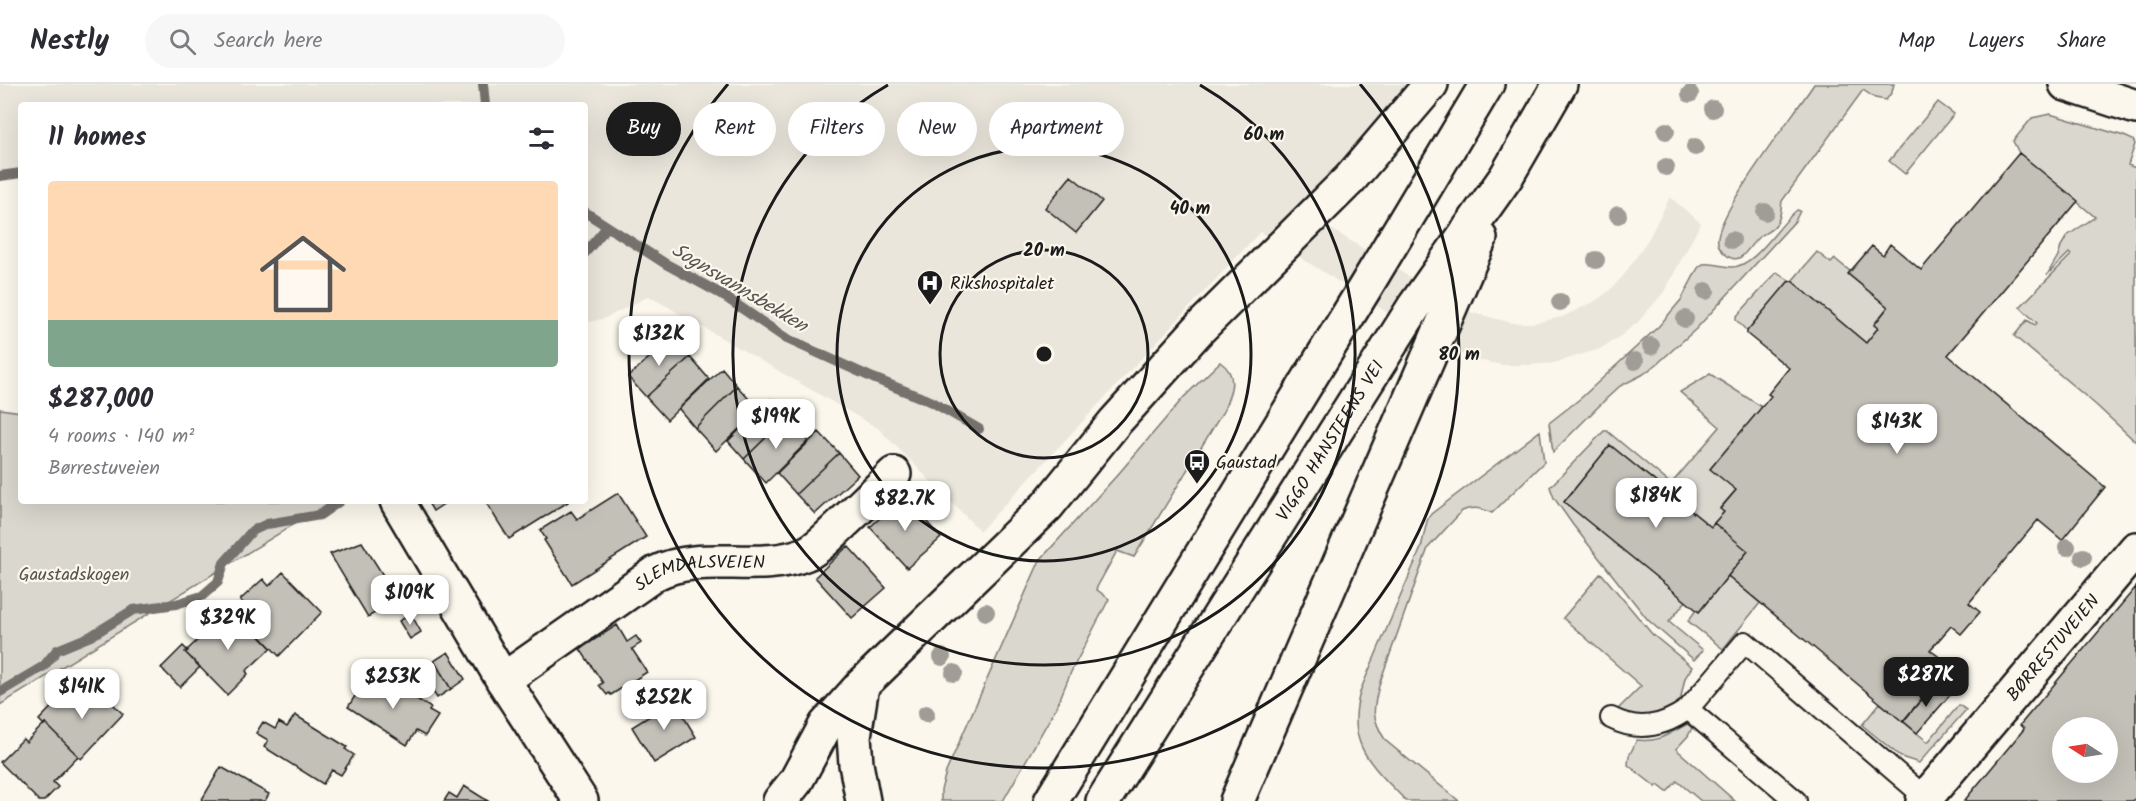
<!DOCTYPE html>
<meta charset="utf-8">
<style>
body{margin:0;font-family:Kalam,sans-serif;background:#f7f7f7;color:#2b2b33;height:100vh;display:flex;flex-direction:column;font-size:22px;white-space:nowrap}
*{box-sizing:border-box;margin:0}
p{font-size:20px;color:#7c7c81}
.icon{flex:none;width:33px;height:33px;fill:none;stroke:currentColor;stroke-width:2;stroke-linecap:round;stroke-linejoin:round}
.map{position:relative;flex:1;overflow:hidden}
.side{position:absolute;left:18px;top:18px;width:570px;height:402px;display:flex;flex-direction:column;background:#fff;border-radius:6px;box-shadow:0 6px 24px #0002}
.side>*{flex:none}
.banner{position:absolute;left:606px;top:18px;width:570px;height:54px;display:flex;gap:12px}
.needle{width:39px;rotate:282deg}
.fabs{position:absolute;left:2052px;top:633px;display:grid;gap:12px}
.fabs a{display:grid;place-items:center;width:66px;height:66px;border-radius:50%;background:#fff;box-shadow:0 6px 24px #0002;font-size:30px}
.price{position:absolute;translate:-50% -51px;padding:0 14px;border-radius:12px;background:#fff;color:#222;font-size:20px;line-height:39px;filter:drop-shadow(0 2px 3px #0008)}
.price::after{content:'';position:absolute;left:50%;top:36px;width:18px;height:14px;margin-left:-9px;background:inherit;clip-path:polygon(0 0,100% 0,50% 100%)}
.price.current{background:#1c1c1c;color:#fff}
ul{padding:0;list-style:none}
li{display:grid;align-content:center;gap:12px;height:318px;padding:0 30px}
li+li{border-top:2px solid #e1e1e2}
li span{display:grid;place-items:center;height:186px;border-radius:6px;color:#555}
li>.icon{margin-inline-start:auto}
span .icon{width:108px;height:108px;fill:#fffc;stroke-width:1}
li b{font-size:26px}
h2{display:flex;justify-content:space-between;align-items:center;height:72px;padding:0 30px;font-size:26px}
.chip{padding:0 21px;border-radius:27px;background:#fff;box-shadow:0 6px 24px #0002;font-size:21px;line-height:54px}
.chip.current{background:#1c1c1c;color:#fff}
header{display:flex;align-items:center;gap:36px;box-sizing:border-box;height:84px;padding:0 30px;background:#fff;border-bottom:2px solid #e1e1e2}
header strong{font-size:28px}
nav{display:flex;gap:33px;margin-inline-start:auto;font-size:21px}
.search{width:420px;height:54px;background:#f7f7f7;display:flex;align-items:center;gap:15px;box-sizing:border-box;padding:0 21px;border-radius:33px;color:#7c7c81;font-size:22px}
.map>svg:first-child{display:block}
</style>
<header>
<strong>Nestly</strong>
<div class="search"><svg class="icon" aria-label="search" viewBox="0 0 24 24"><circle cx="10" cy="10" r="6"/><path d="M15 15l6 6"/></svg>Search here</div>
<nav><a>Map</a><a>Layers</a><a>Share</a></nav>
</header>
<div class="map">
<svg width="2136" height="717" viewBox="0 0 2136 717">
<rect width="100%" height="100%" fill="#fbf7ec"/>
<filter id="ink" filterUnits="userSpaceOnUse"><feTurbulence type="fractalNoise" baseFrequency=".0167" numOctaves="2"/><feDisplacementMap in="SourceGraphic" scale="12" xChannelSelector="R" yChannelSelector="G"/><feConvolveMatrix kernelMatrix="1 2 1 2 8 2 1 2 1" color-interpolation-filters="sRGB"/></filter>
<g filter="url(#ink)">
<!-- built -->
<path fill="#eae6dc" d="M0,0H1416L1302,127L1463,226L1512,239H1534L1562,233L1594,218L1609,207L1624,191L1649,154L1670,113L1701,139L1664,208L1638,238L1619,253L1600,265L1554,279L1528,281H1502L1476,276L1452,266L1415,246L1260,148L980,447L879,345L649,212L606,234L585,239V21H21V90L20,87L0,91Z"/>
<!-- green -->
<path fill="#dad7ce" stroke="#7b7a75" stroke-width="1.5" d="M1814,0H1894L1892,8L1886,16L1875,14L1863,6L1782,117C1781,124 1781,133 1777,139C1772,147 1766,148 1759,153C1748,161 1742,185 1725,170C1722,167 1719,164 1718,159C1712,134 1797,27 1814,0Z
M1938,18L1954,30L1905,90L1889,77Z
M2050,30L2124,52L2133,56L2135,60L2128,81L2136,84V358L2096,321L2014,252L2027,236L2035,241L2037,239L2020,223L2071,171L2069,169L2047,191L2059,170L2061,162L2067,152L2095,133L2019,69L2013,57L2032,34Z
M1797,126L1800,127L1795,137L1696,245L1657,280L1642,291L1620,302L1606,315L1553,368L1549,339L1581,314L1659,242L1681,216L1698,184L1703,180C1713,179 1721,182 1731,183C1755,184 1779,140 1797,126Z
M1817,168L1831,179L1835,175L1851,188L1849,191L1888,223L1874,240L1878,244L1866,259L1792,197Z
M1777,188L1790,197L1747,247L1736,236V233Z
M1220,278C1239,291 1231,308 1224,326L1134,473L1117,467L1096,505L1109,515L1071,588L1057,622L1003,717H941V706L946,688L1040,476L1120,388L1184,313Z
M1710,290L1762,323L1736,406L1720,424L1724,428L1711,443L1610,361L1564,418L1686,517L1669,538L1703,566L1694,576L1648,536L1573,441L1554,414L1550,403L1604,347H1607L1671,400L1720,343L1680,308Z
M0,325L21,328V417H332L0,621Z
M1540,347L1544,378L1492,429C1482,424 1472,422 1462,427L1428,464L1380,598C1373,624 1370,633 1386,657L1459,717H1406C1371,680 1344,660 1361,605L1421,464L1427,437L1431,430Z
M1601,489L1652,550L1692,583L1685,594L1680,618L1676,623L1658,631L1635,635L1617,626L1641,602L1563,534Z
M1728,492L1760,519L1723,565L1688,537L1696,526L1699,528Z
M1880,619L1928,658L1959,621L1966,626L1919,679L1901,673L1862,641Z
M1688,640L1692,644L1688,652L1676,665L1735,717H1701L1677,697L1667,708L1658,701L1656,703L1628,681L1629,672L1637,656C1662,659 1669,648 1688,640Z"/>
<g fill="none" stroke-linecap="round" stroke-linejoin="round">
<!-- stream -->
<path stroke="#74726e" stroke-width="10" d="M483,0L485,21
M0,92L21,89
M585,128L666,180L721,210L787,255L873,294L932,318L979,345
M585,169L607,143
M0,608L44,582L57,566L91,552L133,526L176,520L202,512L218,498L224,479L252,447L267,440L320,431L340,417"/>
</g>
<!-- building -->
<path fill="#c3c0b8" stroke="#1c1c1c" stroke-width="1.5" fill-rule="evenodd" d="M2019,69L2078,117L1948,271L2105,403L2062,456L2038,436L1969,519L1980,528L1961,550L1951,542L1930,566L1942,575L1928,592L1936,598L1903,638L1728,492L1748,467L1714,439L1724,428L1720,425L1736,406L1710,385L1771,312L1768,310L1789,284L1747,250V247L1788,198L1792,197L1866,259L1878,244L1874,241L1888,223L1848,190L1872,162L1883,171L1890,160L1921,186Z
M1071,92L1102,117L1076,149L1045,124Z
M672,253L690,273L646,313L628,293Z
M690,273L709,295L667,336L646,313Z
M722,284L737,302L695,344L679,325Z
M737,302L759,326L716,367L695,344Z
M771,315L787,333L744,375L728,357Z
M787,333L808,357L766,399L744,375Z
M819,348L839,369L796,410L777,389Z
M1610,361L1711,443L1714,439L1748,467L1699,528L1564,418Z
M839,369L858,391L815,430L796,410Z
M618,409L646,453L572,500L544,456L546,455L540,446L571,427L577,435Z
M904,412L941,454L907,484L870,443Z
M427,417H448L433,427Z
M485,417H568V418L509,455Z
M362,458L398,515L368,533L330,470Z
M848,462L886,504L852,534L815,493Z
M283,488L322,528L279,572L239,530L247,523L240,516L263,495L269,502Z
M2136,503V714L2133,717H1964L2024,645L2020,641ZM2062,644H2108V688H2062Z
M238,530L271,564L246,587L248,590L227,611L185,568L201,553L198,549L214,534L217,538L222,534L228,540Z
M411,530L421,548L410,555L399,537Z
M617,541L627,558L636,552L641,559L632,565L647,588L611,611L609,609L607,611L599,601L603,599L580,565Z
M183,562L188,567L185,568L200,583L180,603L161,584Z
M448,568L465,595L451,605L434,577Z
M434,577L451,605L437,614L420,587Z
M380,591L431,624L429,627L438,632L425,652L416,647L407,661L348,623L364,598L372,603Z
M1935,599L1950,611L1917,649L1903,637Z
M93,600L123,630L81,675L45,639L44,641L39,636L66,608L75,618Z
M674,617L696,653L654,679L632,643L653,630L650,626L661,619L664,623Z
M295,631L347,663L345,665L354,671L341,691L332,686L323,700L264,663L268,656L256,649L263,638L275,645L279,638L287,643Z
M45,639L78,672L53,698L58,703L44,717H39L0,678L23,655L26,658Z
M221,683L269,710L265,717H201Z
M464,702L488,717H444L449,709L457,714Z"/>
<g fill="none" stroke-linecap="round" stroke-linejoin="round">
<!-- service casing -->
<g stroke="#1c1c1c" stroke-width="24">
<path id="service" d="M1611,634C1638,648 1663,643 1688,625
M1796,717L1688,625L1745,558L1926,714"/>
</g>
<!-- minor casing -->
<g stroke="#1c1c1c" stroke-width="38">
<g id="minor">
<path d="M2066,0L2136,23"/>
<path d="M397,417L503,596L581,717"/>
<path id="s1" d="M503,596L656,489C702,466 758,489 805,470C818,465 831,450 841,441C859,424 877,407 894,390"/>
<path id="s2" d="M1923,717L2136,465"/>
</g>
</g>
<!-- trunk casing -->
<g stroke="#1c1c1c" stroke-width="38">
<g id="trunk">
<path d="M862,601L854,652L856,680L863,717"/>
<path d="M780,717L796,697L826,641L862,601L1047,422L1115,338L1199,245L1350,95L1431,0"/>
<path d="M1051,717L1366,202L1487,0"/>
<path id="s3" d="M1103,717L1414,223L1506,93L1560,0"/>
<path d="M1237,717L1480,154"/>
</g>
</g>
<!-- service -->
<use href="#service" stroke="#fbf7ec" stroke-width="20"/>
<!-- minor -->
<use href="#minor" stroke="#fbf7ec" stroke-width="33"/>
<!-- trunk -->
<use href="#trunk" stroke="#fbf7ec" stroke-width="33"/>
</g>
<!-- trees -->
<g fill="#a09d97">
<circle cx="1690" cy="10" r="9"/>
<circle cx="1713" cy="25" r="9"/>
<circle cx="1666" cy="47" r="9"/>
<circle cx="1695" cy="63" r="9"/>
<circle cx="1666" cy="83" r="9"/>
<circle cx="1765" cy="128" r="9"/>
<circle cx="1618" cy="131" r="9"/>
<circle cx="1732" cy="156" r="9"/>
<circle cx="1596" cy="176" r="9"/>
<circle cx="1706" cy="207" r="9"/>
<circle cx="1560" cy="218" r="9"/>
<circle cx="1685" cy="235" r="9"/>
<circle cx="1651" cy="262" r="9"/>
<circle cx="1635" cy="277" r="9"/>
<circle cx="2067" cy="463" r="9"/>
<circle cx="2083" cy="473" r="9"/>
<circle cx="986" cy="528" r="9"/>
<circle cx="942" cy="573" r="9"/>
<circle cx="954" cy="589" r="9"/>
<circle cx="926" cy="630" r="9"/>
</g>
</g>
<!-- distance rings -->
<g fill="none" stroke="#1c1c1c" stroke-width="3">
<circle cx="1044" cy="270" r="104"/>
<circle cx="1044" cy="270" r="207"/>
<path d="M1200 1A311 311 0 1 1 888 1"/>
<path d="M1360 0A415 415 0 1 1 728 0"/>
</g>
<!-- icons -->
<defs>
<g id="hospital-pin" transform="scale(1.35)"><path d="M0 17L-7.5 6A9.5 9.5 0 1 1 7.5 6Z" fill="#1c1c1c" stroke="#fbf7ec"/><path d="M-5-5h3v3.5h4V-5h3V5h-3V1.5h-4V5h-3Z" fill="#fff"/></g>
<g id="bus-pin" transform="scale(1.35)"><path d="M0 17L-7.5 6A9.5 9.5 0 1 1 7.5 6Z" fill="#1c1c1c" stroke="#fbf7ec"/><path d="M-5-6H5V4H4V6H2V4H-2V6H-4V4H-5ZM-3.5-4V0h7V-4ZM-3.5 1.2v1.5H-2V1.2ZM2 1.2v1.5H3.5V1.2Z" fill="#fff"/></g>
</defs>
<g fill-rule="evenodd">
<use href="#hospital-pin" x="930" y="199"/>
<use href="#bus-pin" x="1197" y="378"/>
</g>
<g text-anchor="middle" stroke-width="4.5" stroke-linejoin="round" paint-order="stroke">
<!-- poi labels -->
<g font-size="18" fill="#1c1c1c" stroke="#fbf7ec" text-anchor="start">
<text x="950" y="205">Rikshospitalet</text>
<text x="1216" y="384">Gaustad</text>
</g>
<!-- street labels -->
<g font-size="18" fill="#1c1c1c" stroke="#fbf7ec">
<text dy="6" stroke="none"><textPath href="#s3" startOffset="426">VIGGO HANSTEENS VEI</textPath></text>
<text dy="6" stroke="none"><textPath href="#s1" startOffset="230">SLEMDALSVEIEN</textPath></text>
<text dy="6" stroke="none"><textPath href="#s2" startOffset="201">BØRRESTUVEIEN</textPath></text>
</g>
<!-- park labels -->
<g font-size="18" fill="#555451" stroke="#fbf7ec">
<text x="74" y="496">Gaustadskogen</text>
</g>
<!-- water labels -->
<g font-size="20" font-style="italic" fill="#575653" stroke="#fbf7ec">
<text transform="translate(740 203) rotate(31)" y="7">Sognsvannsbekken</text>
</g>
</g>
<circle cx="1044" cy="270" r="9" fill="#1c1c1c" stroke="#fbf7ec" stroke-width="3"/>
<g font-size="18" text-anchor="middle" font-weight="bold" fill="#1c1c1c" stroke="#fbf7ec" stroke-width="4.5" stroke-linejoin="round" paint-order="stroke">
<text x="1264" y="56">60 m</text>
<text x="1190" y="130">40 m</text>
<text x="1044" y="172">20 m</text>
<text x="1459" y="276">80 m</text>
</g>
</svg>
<div class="fabs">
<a><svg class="needle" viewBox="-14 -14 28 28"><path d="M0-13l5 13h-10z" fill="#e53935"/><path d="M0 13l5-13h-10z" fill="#7c7c81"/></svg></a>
</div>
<b class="price" style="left:659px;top:283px">$132K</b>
<b class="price" style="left:776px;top:366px">$199K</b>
<b class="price" style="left:1897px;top:371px">$143K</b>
<b class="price" style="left:1656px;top:445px">$184K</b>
<b class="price" style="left:905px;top:448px">$82.7K</b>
<b class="price" style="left:410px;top:542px">$109K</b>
<b class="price" style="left:228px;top:567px">$329K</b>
<b class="price current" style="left:1926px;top:624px">$287K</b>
<b class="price" style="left:393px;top:626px">$253K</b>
<b class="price" style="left:82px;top:636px">$141K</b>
<b class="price" style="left:664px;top:647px">$252K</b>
<div class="banner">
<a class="chip current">Buy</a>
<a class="chip">Rent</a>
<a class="chip">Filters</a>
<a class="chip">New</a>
<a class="chip">Apartment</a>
</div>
<section class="side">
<h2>11 homes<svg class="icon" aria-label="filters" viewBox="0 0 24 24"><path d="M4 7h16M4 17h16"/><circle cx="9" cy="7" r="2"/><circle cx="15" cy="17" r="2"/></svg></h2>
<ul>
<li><span style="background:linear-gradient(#ffd9b3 75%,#7fa58c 0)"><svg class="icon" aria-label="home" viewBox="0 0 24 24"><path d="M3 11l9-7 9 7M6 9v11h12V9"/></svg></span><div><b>$287,000</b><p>4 rooms · 140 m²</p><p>Børrestuveien</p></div></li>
</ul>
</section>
</div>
